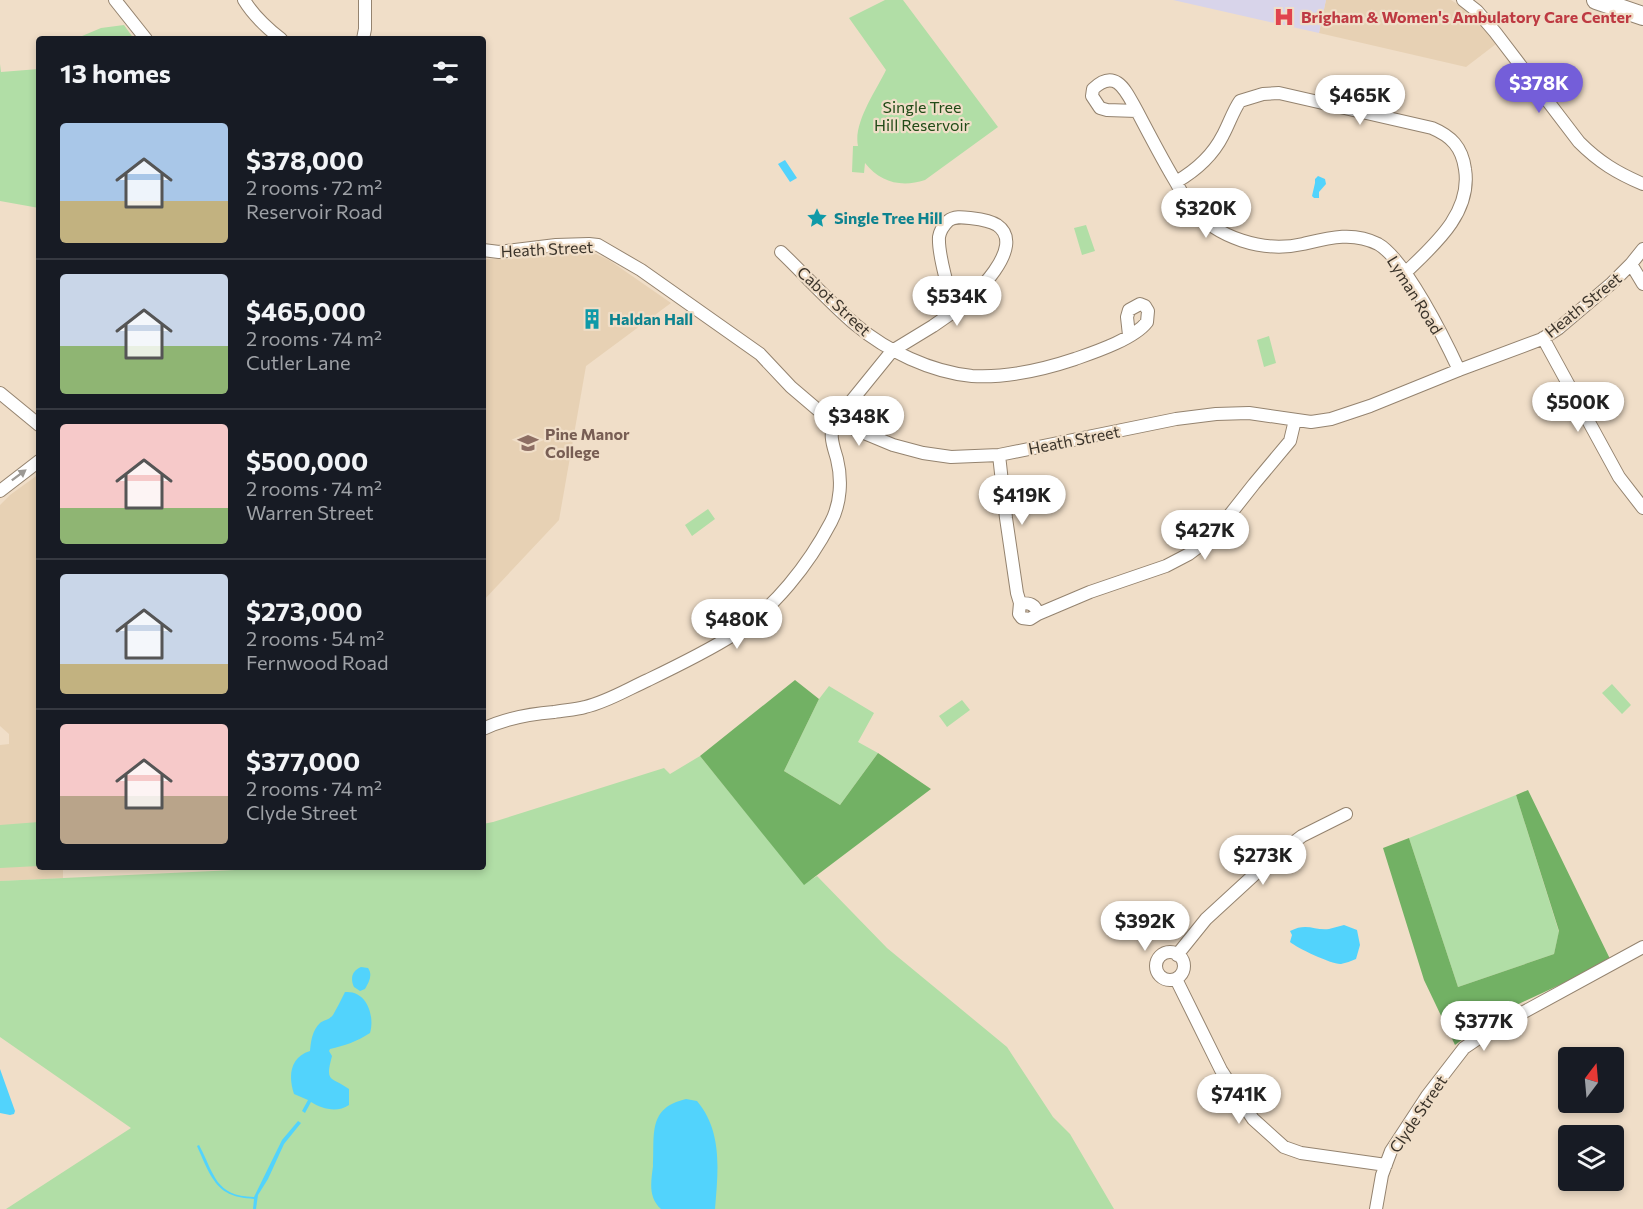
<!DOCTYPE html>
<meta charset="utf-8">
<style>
body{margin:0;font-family:Commissioner,sans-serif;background:#20242c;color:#f1f3f6;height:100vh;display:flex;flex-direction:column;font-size:22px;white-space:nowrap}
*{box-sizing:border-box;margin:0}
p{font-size:20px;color:#9ea1a6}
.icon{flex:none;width:33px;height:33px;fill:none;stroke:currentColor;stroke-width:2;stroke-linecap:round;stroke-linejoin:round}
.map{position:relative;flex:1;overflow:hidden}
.drawer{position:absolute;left:36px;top:36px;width:450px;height:834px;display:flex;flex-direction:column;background:#171b24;border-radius:6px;box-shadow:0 3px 9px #0003}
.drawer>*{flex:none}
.needle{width:39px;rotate:16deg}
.buttons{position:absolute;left:1558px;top:1047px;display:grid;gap:12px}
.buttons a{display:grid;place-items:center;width:66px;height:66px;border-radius:6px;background:#171b24;box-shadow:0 3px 9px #0003;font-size:30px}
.price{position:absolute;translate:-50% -51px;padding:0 14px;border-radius:21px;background:#fff;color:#222;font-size:20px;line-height:39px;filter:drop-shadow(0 2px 3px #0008)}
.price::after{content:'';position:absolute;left:50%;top:36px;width:18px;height:14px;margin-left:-9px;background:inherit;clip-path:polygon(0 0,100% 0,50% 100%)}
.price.current{background:#745ed9;color:#fff}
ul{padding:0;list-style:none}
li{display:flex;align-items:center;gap:18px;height:150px;padding:0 24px}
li+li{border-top:2px solid #363941}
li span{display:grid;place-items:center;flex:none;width:168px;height:120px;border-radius:6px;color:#555}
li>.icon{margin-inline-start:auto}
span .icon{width:72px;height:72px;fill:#fffc;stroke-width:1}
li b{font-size:26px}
h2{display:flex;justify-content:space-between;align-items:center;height:72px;padding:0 24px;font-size:26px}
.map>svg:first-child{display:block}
</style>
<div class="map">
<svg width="1643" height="1209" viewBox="0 0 1643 1209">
<rect width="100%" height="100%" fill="#f0dec8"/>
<!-- built -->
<path fill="#e7d1b4" d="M1326,0H1451L1465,9L1479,21L1496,44L1466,67L1319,33Z
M580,253L596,254L609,260L671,303L586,366L559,520L483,601V259H504Z
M39,474V867H63V878L0,881V745L9,744V734L0,726V505L10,495Z"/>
<!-- medical -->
<path fill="#d8d4ea" d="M1173,0H1326L1319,33Z"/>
<!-- green -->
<path fill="#b1dea6" d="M885,0H903L998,127L925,180C901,188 880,182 865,163L864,173L852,172L853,146H858C853,123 876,91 886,70L849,18Z
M124,25L134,39H75L101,28Z
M0,64L1,72L39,69V208L0,201Z
M1086,225L1095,251L1082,255L1074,228Z
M1269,336L1276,363L1264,367L1257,340Z
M708,509L715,519L692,536L685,525Z
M1612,684L1631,705L1622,714L1602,693Z
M829,686L874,713L858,742L878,753L840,805L784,771L819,699Z
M962,700L970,710L947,727L939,716Z
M700,756L804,884L817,876L887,948L1007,1047L1053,1117L1070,1134L1114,1209H6L131,1128L0,1037V881L300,867H483V824L493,822L664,768L670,774Z
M1516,795L1559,932L1554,954L1458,987L1409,838Z
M39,822V866L0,868V825Z"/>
<!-- forest -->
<path fill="#72b164" d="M795,680L819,699L784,771L840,805L878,753L931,789L804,885L700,756Z
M1528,790L1611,961L1495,1015L1455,1045L1424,980L1383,848L1409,838L1458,987L1554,954L1559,931L1516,795Z"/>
<!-- water -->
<path fill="#52d3fc" d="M785,160L797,178L790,182L778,164Z
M1318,176L1325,179L1326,184L1319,192V198H1314L1312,196L1315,183V179Z
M1344,925L1357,930L1360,945L1356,959C1351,961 1346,963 1341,964C1333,965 1297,948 1290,942L1292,935L1290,931C1307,922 1315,931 1329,929C1334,928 1339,926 1344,925Z
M361,967L368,968C373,975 369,982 365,989L360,991L354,987C350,978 352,971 361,967Z
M345,992C367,990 375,1016 370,1033C358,1041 344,1046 330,1049L329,1051L332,1056C325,1083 330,1076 349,1089V1105C337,1113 322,1109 311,1102L305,1113L302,1111L308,1100L294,1094C288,1076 290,1057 310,1051C311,1041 312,1031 320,1023C324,1020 329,1020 333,1015C337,1008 341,1000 345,992Z
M0,1069L15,1111L14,1114L10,1115L0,1113Z
M686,1099L697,1101C723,1132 718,1171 715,1209H661C648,1197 651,1182 653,1166C655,1135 647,1108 686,1099Z
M298,1121L301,1123L284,1144L268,1179L258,1195L256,1209H253L254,1199C244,1198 234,1197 226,1192C211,1183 204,1161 197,1146L199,1145C215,1175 215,1196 254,1197L282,1140Z"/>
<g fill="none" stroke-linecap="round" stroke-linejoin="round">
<!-- minor casing -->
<g stroke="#94836f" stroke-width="14">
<path id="minor" d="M115,0L146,39
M244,0C253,15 267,28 281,39
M1463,0L1477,11L1495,32L1579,142C1599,162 1617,173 1643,184
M363,39L365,29V0
M1137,111C1127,94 1117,66 1093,89L1092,96L1100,108L1107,110L1137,111C1149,134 1161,157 1174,179C1180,189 1184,198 1191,207C1217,238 1263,253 1303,244C1328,238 1353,231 1378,244C1405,259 1445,340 1459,370
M1176,182C1195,171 1213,155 1223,135C1229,124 1233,111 1240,101L1263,94L1279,93L1432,128C1451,136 1462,147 1465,169C1472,213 1434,245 1405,273
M483,250L499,252L556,245L589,244L598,245L641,270L760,354L791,387L818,410L840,423L893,445L923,453L951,457L999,455L1176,419L1216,414L1249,413L1311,422L1331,419L1370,406L1459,370L1542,339L1559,328L1612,283L1631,264L1643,249
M781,252C806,276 830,303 856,325C887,351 931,372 972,376C1006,378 1042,370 1075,359C1095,352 1134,339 1147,322L1148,311L1145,306L1140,304L1129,310L1127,317L1129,335
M1631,264L1643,284
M1543,338L1619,477L1643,508
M0,393L39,425
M999,455L1006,518L1017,593L1020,603L1019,614L1022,618L1030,619L1038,614L1090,592L1166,566L1189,554L1213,536L1254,484L1290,441L1295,420
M0,491L39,461
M1020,603C1030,603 1035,604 1038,614
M483,729C506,718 529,714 554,712C564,710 575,710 585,707C607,702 628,689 648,680C677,666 706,652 733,635C774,609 809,564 831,522C841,503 842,479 837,459C833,445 828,434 836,420L892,351L933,326L956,310C949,295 938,253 939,237C940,231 943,226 948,221C954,216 962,217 970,218C978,219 989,220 997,225C1028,246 973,298 956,310
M1156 966a14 14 0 1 1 28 0a14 14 0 1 1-28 0Z
M1177,955L1206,919L1267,863L1302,836L1346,814
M1176,979L1221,1070L1239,1098L1253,1119L1284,1147L1301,1153L1386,1165
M1376,1209L1382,1175L1391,1151L1427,1096L1464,1048L1489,1031L1643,947"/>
</g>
<!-- highway casing -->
<g stroke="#94836f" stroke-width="20">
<path id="highway" d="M1596,0L1643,16"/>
</g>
<!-- minor -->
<use href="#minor" stroke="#fff" stroke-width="12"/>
<!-- highway -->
<use href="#highway" stroke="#fff" stroke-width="18"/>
</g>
<!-- one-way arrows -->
<defs><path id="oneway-solid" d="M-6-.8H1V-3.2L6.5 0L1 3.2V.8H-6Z" transform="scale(1.5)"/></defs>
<use fill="#9c9994" href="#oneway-solid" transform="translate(19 475) rotate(-37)"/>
<!-- icons -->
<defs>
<g id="hospital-bare" transform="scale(1.62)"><path d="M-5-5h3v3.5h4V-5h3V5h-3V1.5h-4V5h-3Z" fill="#e0444e" stroke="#f0dec8" stroke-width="2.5" paint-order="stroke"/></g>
<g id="sight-bare" transform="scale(1.62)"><path d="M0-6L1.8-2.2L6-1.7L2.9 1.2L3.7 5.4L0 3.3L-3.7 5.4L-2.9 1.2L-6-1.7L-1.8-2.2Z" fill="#0f9aa8" stroke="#f0dec8" stroke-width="2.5" paint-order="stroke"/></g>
<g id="building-bare" transform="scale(1.62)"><path d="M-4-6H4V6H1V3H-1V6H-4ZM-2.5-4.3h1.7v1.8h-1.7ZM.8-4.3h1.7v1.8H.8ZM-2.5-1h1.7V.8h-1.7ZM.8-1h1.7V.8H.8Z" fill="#0f9aa8" stroke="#f0dec8" stroke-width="2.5" paint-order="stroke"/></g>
<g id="university-bare" transform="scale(1.62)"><path d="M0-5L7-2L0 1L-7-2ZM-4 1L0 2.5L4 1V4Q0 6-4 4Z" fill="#8d6e63" stroke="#f0dec8" stroke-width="2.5" paint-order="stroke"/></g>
</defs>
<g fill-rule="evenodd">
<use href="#hospital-bare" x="1284" y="17"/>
<use href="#sight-bare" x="817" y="218"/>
<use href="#building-bare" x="592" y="319"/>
<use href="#university-bare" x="528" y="443"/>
</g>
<g text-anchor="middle" stroke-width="4.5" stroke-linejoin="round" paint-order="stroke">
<!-- health labels -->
<g font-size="16" font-weight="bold" fill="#be3a42" stroke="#f0dec8" text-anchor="start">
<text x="1301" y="23">Brigham &amp; Women's Ambulatory Care Center</text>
</g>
<!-- park labels -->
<g font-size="16" fill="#214b17" stroke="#f0dec8">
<text x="922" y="113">Single Tree<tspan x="922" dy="18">Hill Reservoir</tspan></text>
</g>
<!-- culture labels -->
<g font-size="16" font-weight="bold" fill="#0d838f" stroke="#f0dec8" text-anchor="start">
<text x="834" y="224">Single Tree Hill</text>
<text x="609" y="325">Haldan Hall</text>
</g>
<!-- street labels -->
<g font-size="16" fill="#3a332a" stroke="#f0dec8">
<text transform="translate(547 249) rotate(-3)" y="6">Heath Street</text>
<text transform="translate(1415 295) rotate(58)" y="6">Lyman Road</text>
<text transform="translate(834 301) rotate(43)" y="6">Cabot Street</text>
<text transform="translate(1583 305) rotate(-39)" y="6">Heath Street</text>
<text transform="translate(1074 440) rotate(-11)" y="6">Heath Street</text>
<text transform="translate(1418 1114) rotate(-56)" y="6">Clyde Street</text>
</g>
<!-- education labels -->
<g font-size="16" font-weight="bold" fill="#785e54" stroke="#f0dec8" text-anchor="start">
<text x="545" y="440">Pine Manor<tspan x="545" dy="18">College</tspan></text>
</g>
</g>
</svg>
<div class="buttons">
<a><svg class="needle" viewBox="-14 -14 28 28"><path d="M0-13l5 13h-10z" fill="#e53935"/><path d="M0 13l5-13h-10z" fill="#9ea1a6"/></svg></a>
<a><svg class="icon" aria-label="layers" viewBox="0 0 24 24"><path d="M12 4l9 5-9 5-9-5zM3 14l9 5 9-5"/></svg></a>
</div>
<b class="price current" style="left:1539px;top:114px">$378K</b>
<b class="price" style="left:1360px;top:126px">$465K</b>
<b class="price" style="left:1206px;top:239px">$320K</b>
<b class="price" style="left:957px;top:327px">$534K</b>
<b class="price" style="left:1578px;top:433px">$500K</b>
<b class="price" style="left:859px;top:447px">$348K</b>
<b class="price" style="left:1022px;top:526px">$419K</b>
<b class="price" style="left:1205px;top:561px">$427K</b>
<b class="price" style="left:737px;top:650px">$480K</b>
<b class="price" style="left:1263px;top:886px">$273K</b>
<b class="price" style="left:1145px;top:952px">$392K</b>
<b class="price" style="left:1484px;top:1052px">$377K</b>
<b class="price" style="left:1239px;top:1125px">$741K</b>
<section class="drawer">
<h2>13 homes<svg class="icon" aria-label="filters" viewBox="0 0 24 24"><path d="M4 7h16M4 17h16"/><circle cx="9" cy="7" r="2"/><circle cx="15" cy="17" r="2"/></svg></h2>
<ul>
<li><span style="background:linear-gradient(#a9c7e8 65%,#c2b280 0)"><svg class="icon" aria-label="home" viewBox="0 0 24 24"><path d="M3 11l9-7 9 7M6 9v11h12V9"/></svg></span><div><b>$378,000</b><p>2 rooms · 72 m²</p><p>Reservoir Road</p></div></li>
<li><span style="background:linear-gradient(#c9d6e8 60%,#8fb573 0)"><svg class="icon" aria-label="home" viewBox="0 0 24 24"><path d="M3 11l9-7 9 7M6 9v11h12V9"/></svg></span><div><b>$465,000</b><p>2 rooms · 74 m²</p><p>Cutler Lane</p></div></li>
<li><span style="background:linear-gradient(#f6c9c9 70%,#8fb573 0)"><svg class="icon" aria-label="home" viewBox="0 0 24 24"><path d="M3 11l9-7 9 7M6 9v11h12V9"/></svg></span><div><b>$500,000</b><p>2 rooms · 74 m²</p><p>Warren Street</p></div></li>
<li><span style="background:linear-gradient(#c9d6e8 75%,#c2b280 0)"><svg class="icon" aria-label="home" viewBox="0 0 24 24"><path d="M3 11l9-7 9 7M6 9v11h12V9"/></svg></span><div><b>$273,000</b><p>2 rooms · 54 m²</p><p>Fernwood Road</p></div></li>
<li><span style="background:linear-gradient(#f6c9c9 60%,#b9a48a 0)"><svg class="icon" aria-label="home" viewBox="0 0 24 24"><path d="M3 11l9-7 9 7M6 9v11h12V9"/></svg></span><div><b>$377,000</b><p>2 rooms · 74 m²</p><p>Clyde Street</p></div></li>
</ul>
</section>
</div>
